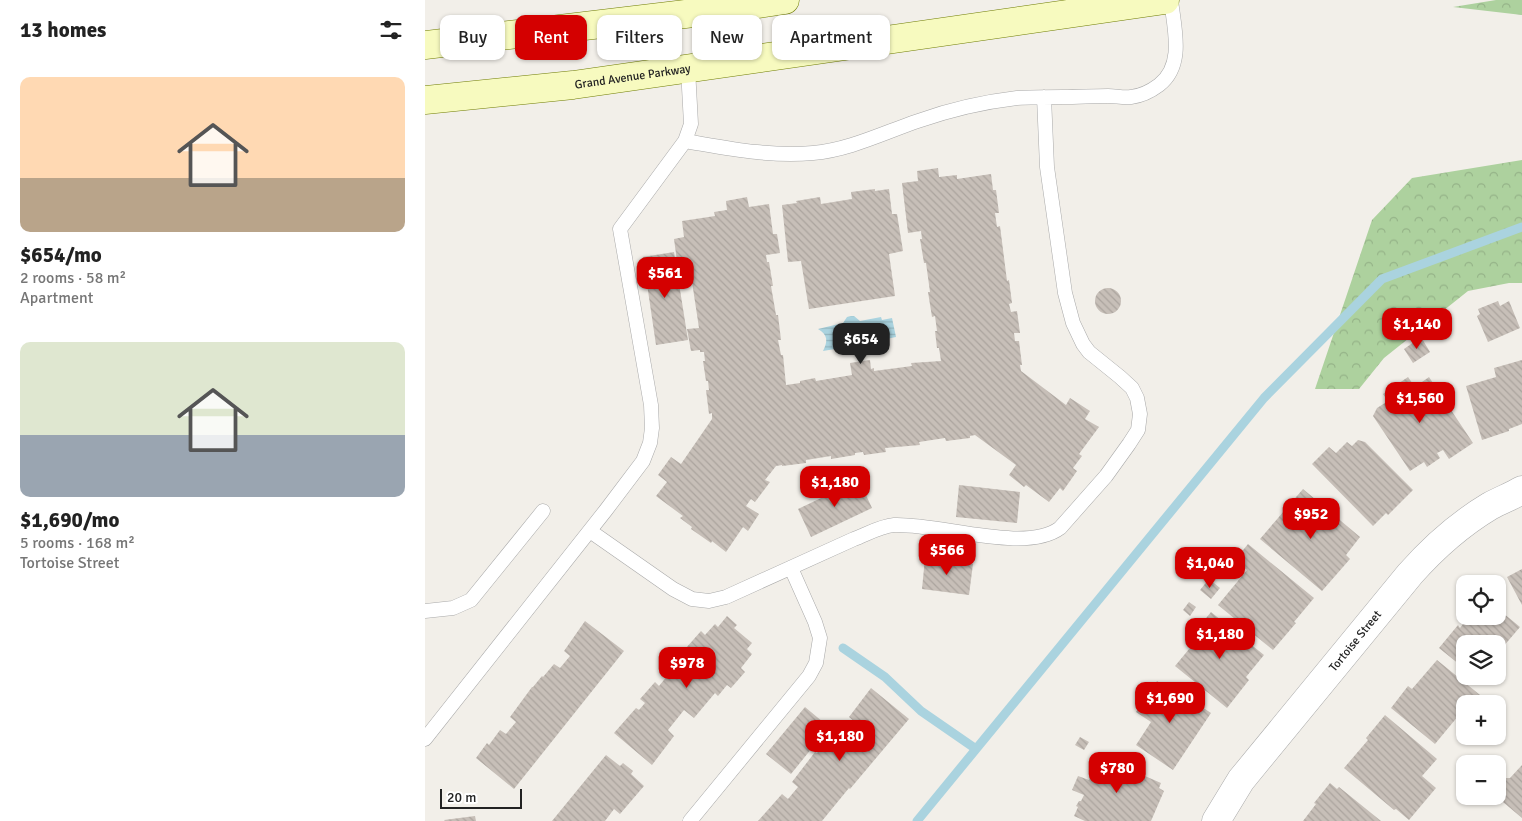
<!DOCTYPE html>
<meta charset="utf-8">
<style>
body{margin:0;font-family:Signika,sans-serif;background:#f2f2f2;color:#222;height:100vh;display:flex;flex-direction:column;font-size:19px;white-space:nowrap}
*{box-sizing:border-box;margin:0}
p{font-size:16px;color:#767676}
.icon{flex:none;width:28px;height:28px;fill:none;stroke:currentColor;stroke-width:2;stroke-linecap:round;stroke-linejoin:round}
.map{position:relative;flex:1;overflow:hidden}
.panel{display:flex;flex-direction:column;background:#fff;width:425px}
.panel>*{flex:none}
.banner{position:absolute;left:15px;top:15px;width:475px;height:45px;display:flex;gap:10px}
.controls{position:absolute;left:1031px;top:575px;display:grid;gap:10px}
.controls a{display:grid;place-items:center;width:50px;height:50px;border-radius:10px;background:#fff;box-shadow:0 1px 4px #0004;font-size:25px}
.scale{position:absolute;left:15px;bottom:12px;width:82px;box-sizing:border-box;padding-left:5px;border:2px solid #222;border-top:0;font-size:14px;line-height:18px;white-space:nowrap;color:#222;-webkit-text-stroke:4px #fff;paint-order:stroke}
.price{position:absolute;translate:-50% -42px;padding:0 11px;border-radius:10px;background:#d40000;color:#fff;font-size:16px;line-height:32px;filter:drop-shadow(0 1px 2px #0008)}
.price::after{content:'';position:absolute;left:50%;top:30px;width:15px;height:11px;margin-left:-8px;background:inherit;clip-path:polygon(0 0,100% 0,50% 100%)}
.price.selected{background:#222;color:#fff}
ul{padding:0;list-style:none}
li{display:grid;align-content:center;gap:10px;height:265px;padding:0 20px}
li span{display:grid;place-items:center;height:155px;border-radius:10px;color:#555}
li>.icon{margin-inline-start:auto}
span .icon{width:90px;height:90px;fill:#fffc;stroke-width:1}
li b{font-size:21px}
h2{display:flex;justify-content:space-between;align-items:center;height:60px;padding:0 20px;font-size:21px}
.pill{padding:0 18px;border-radius:10px;background:#fff;box-shadow:0 1px 4px #0004;font-size:18px;line-height:45px}
.pill.selected{background:#d40000;color:#fff}
main{display:flex;flex:1;min-height:0}
.map>svg:first-child{display:block}
</style>
<main>
<section class="panel">
<h2>13 homes<svg class="icon" aria-label="filters" viewBox="0 0 24 24"><path d="M4 7h16M4 17h16"/><circle cx="9" cy="7" r="2"/><circle cx="15" cy="17" r="2"/></svg></h2>
<ul>
<li><span style="background:linear-gradient(#ffd9b3 65%,#b9a48a 0)"><svg class="icon" aria-label="home" viewBox="0 0 24 24"><path d="M3 11l9-7 9 7M6 9v11h12V9"/></svg></span><div><b>$654/mo</b><p>2 rooms · 58 m²</p><p>Apartment</p></div></li>
<li><span style="background:linear-gradient(#dfe7d0 60%,#9aa5b1 0)"><svg class="icon" aria-label="home" viewBox="0 0 24 24"><path d="M3 11l9-7 9 7M6 9v11h12V9"/></svg></span><div><b>$1,690/mo</b><p>5 rooms · 168 m²</p><p>Tortoise Street</p></div></li>
</ul>
</section>
<div class="map">
<svg width="1097" height="821" viewBox="0 0 1097 821">
<defs>
<pattern id="forest-crowns" width="20" height="18" patternUnits="userSpaceOnUse" patternTransform="scale(1.25)"><rect width="20" height="18" fill="#add19e"/><path d="M2 6a3 3 0 1 1 6 0M12 15a3 3 0 1 1 6 0" fill="none" stroke="#95b388"/></pattern>
<pattern id="water-rules" width="6" height="5" patternUnits="userSpaceOnUse" patternTransform="scale(1.25)"><rect width="6" height="5" fill="#aad3df"/><path d="M0 2.5h6" fill="none" stroke="#92b5bf"/></pattern>
<pattern id="building-back-hatch" width="6" height="6" patternUnits="userSpaceOnUse" patternTransform="scale(1.25)"><rect width="6" height="6" fill="#c7bfb8"/><path d="M-1 5l2 2M0 0l6 6M5-1l2 2" fill="none" stroke="#aba49e"/></pattern>
</defs>
<rect width="100%" height="100%" fill="#f2efe9"/>
<!-- forest -->
<path fill="url(#forest-crowns)" d="M1071,0H1097V15L1028,7Z
M1097,160V283H1084L1043,291L959,358L934,389H890L947,220L987,178Z"/>
<!-- water -->
<path fill="url(#water-rules)" d="M426,316H429L435,321L456,317L457,320L467,318L471,337L461,339V342L439,346L434,353L426,352L422,347L398,351C403,341 403,335 393,329L418,323L422,317Z"/>
<g fill="none" stroke-linecap="round" stroke-linejoin="round">
<!-- stream -->
<path stroke="#aad3df" stroke-width="9" d="M418,648L460,677L496,711L551,749
M492,821L839,398L957,279L1097,227"/>
</g>
<!-- building -->
<path fill="url(#building-back-hatch)" d="M513,168L514,177L532,175V179L566,174L568,190H571L574,213H570L572,227L575,226L582,281L584,280L587,303L584,304L586,312L592,311L595,333H589L590,341H594L597,365H595L596,371L641,405L645,398L665,411L660,419L674,427L654,454L657,456L648,468L652,471L638,491L635,488L624,502L601,485L599,487L584,475L591,465L550,435L545,436V438L521,441L520,438L494,442L495,445L460,448L461,452L439,455L438,452L430,453V455L406,459V456L381,460V463L357,466V465L351,466L340,480L345,482L330,502L326,499L321,506L334,514L323,531L318,527L301,552L287,541L286,543L266,529L267,527L255,518L258,516L231,496L242,482L233,475L246,457L256,464L287,419V413L284,414L281,390H284L283,381H281L278,361H280L279,352H275V350L266,351L262,329L274,328L264,262H261V259L252,261L249,239L259,237L257,221L290,216L289,212L302,210L301,201L322,197L324,207L344,204L348,234H352L355,253L341,255L342,262H344L348,286H346L351,315H353L356,340H353L356,355H358L361,385L375,383V381L390,378L391,381L427,375L425,363L445,360L446,369L449,368V371L487,366L486,363L516,361L514,348H512L510,331H512L510,316L507,317L503,292H505L501,263H499L495,239H497L496,231L483,233L477,183L493,181L492,171Z
M450,189V191L464,189L467,214H472L478,251L464,254L470,296L384,309L376,261L363,262L357,205L372,203L371,201L395,197L396,204L427,199L426,192Z
M249,252L263,340L231,345L218,257Z
M670 301a13 13 0 1 1 26 0a13 13 0 1 1-26 0Z
M1073,301L1075,306L1084,301L1095,328L1063,342L1052,316L1055,314L1053,309Z
M996,337L1005,352L988,363L979,349Z
M1097,360V424L1084,429V431L1057,440L1041,386L1071,377L1069,368Z
M983,377L990,387L1004,377L1048,443L1024,459L1018,450L1012,453L1015,458L1002,467L999,462L985,471L948,416L952,408L963,401L958,394Z
M933,440L940,442L988,490L963,515L961,513L948,526L887,464L904,447L911,453L922,442L927,446Z
M434,480L447,508L386,537L373,509Z
M534,485L595,492L592,523L531,517Z
M878,489L935,537L921,555L925,559L897,591L835,539Z
M823,544L889,598L869,622L871,623L848,650L793,605L822,570L810,560Z
M500,558L548,564L544,595L497,589Z
M1097,569V605L1082,577Z
M784,579L795,588L786,599L775,590Z
M764,602L771,607L765,616L758,610Z
M1072,608L1095,627L1072,654V644H1040V669L1014,648L1033,625L1035,628L1041,620L1039,618L1041,616H1072Z
M786,612L839,655L821,677L824,680L802,708L750,666L774,637L769,633Z
M302,616L312,625L309,628L327,643L322,649L327,654L316,668L320,672L306,688L302,685L293,696L290,693L269,718L259,710L243,730L249,736L227,765L189,733L211,708L214,710L220,703L215,699L230,682L234,686L243,675L248,679L258,667L255,664L265,652L261,648L276,631L280,635L290,624L293,627Z
M160,621L199,651L89,789L51,758L62,743L64,745L75,730L81,734L91,722L85,717L107,687H108L117,676L118,677L129,664L135,668L145,656L139,651Z
M1012,660L1055,695L1048,704H1040V710L1039,709L1010,744L966,708L983,686L987,689Z
M732,681L748,692L750,689L786,713L748,770L711,745L726,722L711,712Z
M446,688L484,719L425,789L424,788L397,821H333L357,794L363,799L373,787L367,782L390,752L392,753L413,730L419,735L430,722L424,717Z
M380,707L404,727L366,774L341,754Z
M960,715L1012,759L997,776L1011,788L984,820L971,809L969,810L919,768L943,740L941,738Z
M655,737L664,742L659,750L650,745Z
M181,755L195,766L198,763L208,771L206,774L219,786L195,814L189,809L180,821H127Z
M676,757L736,783L734,788L739,791L726,821H660L649,816L653,807L651,806L654,801H656L659,795L647,790L653,776L664,780L665,778L664,774L671,759Z
M1097,765V818L1072,797V788L1081,778H1085Z
M905,783L912,789L914,787L956,821H878L891,804L889,803Z
M50,816L51,821H20L19,820Z"/>
<g fill="none" stroke-linecap="round" stroke-linejoin="round">
<!-- service casing -->
<g stroke="#a9a9a9" stroke-width="15">
<path id="service" d="M260,141C302,148 344,157 388,153C424,150 458,133 493,121C524,110 558,102 592,98C607,97 623,97 638,97C653,97 668,96 683,96C691,96 698,98 706,97C715,96 726,91 734,85C760,65 749,28 746,0
M165,531L248,589L267,599L284,601L301,597L429,539C442,534 456,526 469,525C514,523 600,554 635,528L681,476L704,444L713,430L715,414L712,398L707,388L695,377L664,352L658,344L648,323L640,293L622,167L619,97
M0,611L28,608L46,600L118,511
M0,739L181,510L218,461L225,443L227,428L226,405L195,229L260,141L266,124L263,69
M265,821L384,676L391,663L395,638L390,622L366,568"/>
</g>
<!-- minor casing -->
<g stroke="#a9a9a9" stroke-width="29">
<g id="minor">
<path id="s1" d="M791,821L816,780L985,574C1008,548 1035,524 1065,506C1076,500 1087,496 1097,490"/>
</g>
</g>
<!-- secondary casing -->
<g stroke="#707d05" stroke-width="29">
<g id="secondary">
<path d="M0,45L285,11L360,0"/>
<path id="s2" d="M0,100L148,85L740,0"/>
</g>
</g>
<!-- service -->
<use href="#service" stroke="#fff" stroke-width="14"/>
<!-- minor -->
<use href="#minor" stroke="#fff" stroke-width="28"/>
<!-- secondary -->
<use href="#secondary" stroke="#f7fabf" stroke-width="28"/>
</g>
<g text-anchor="middle" stroke-width="5" stroke-linejoin="round" paint-order="stroke">
<!-- street labels -->
<g font-size="12" fill="#222" stroke="#fff">
<text dy="4" stroke="none"><textPath href="#s2" startOffset="209">Grand Avenue Parkway</textPath></text>
<text dy="4" stroke="none"><textPath href="#s1" startOffset="228">Tortoise Street</textPath></text>
</g>
</g>
</svg>
<div class="controls">
<a><svg class="icon" aria-label="locate" viewBox="0 0 24 24"><circle cx="12" cy="12" r="6"/><path d="M12 2v4M12 18v4M2 12h4M18 12h4"/></svg></a>
<a><svg class="icon" aria-label="layers" viewBox="0 0 24 24"><path d="M12 4l9 5-9 5-9-5zM3 14l9 5 9-5"/></svg></a>
<a>+</a>
<a>−</a>
</div>
<div class="scale">20 m</div>
<b class="price" style="left:240px;top:299px">$561</b>
<b class="price" style="left:992px;top:350px">$1,140</b>
<b class="price selected" style="left:436px;top:365px">$654</b>
<b class="price" style="left:995px;top:424px">$1,560</b>
<b class="price" style="left:410px;top:508px">$1,180</b>
<b class="price" style="left:886px;top:540px">$952</b>
<b class="price" style="left:522px;top:576px">$566</b>
<b class="price" style="left:785px;top:589px">$1,040</b>
<b class="price" style="left:795px;top:660px">$1,180</b>
<b class="price" style="left:262px;top:689px">$978</b>
<b class="price" style="left:745px;top:724px">$1,690</b>
<b class="price" style="left:415px;top:762px">$1,180</b>
<b class="price" style="left:692px;top:794px">$780</b>
<div class="banner">
<a class="pill">Buy</a>
<a class="pill selected">Rent</a>
<a class="pill">Filters</a>
<a class="pill">New</a>
<a class="pill">Apartment</a>
</div>
</div>
</main>
